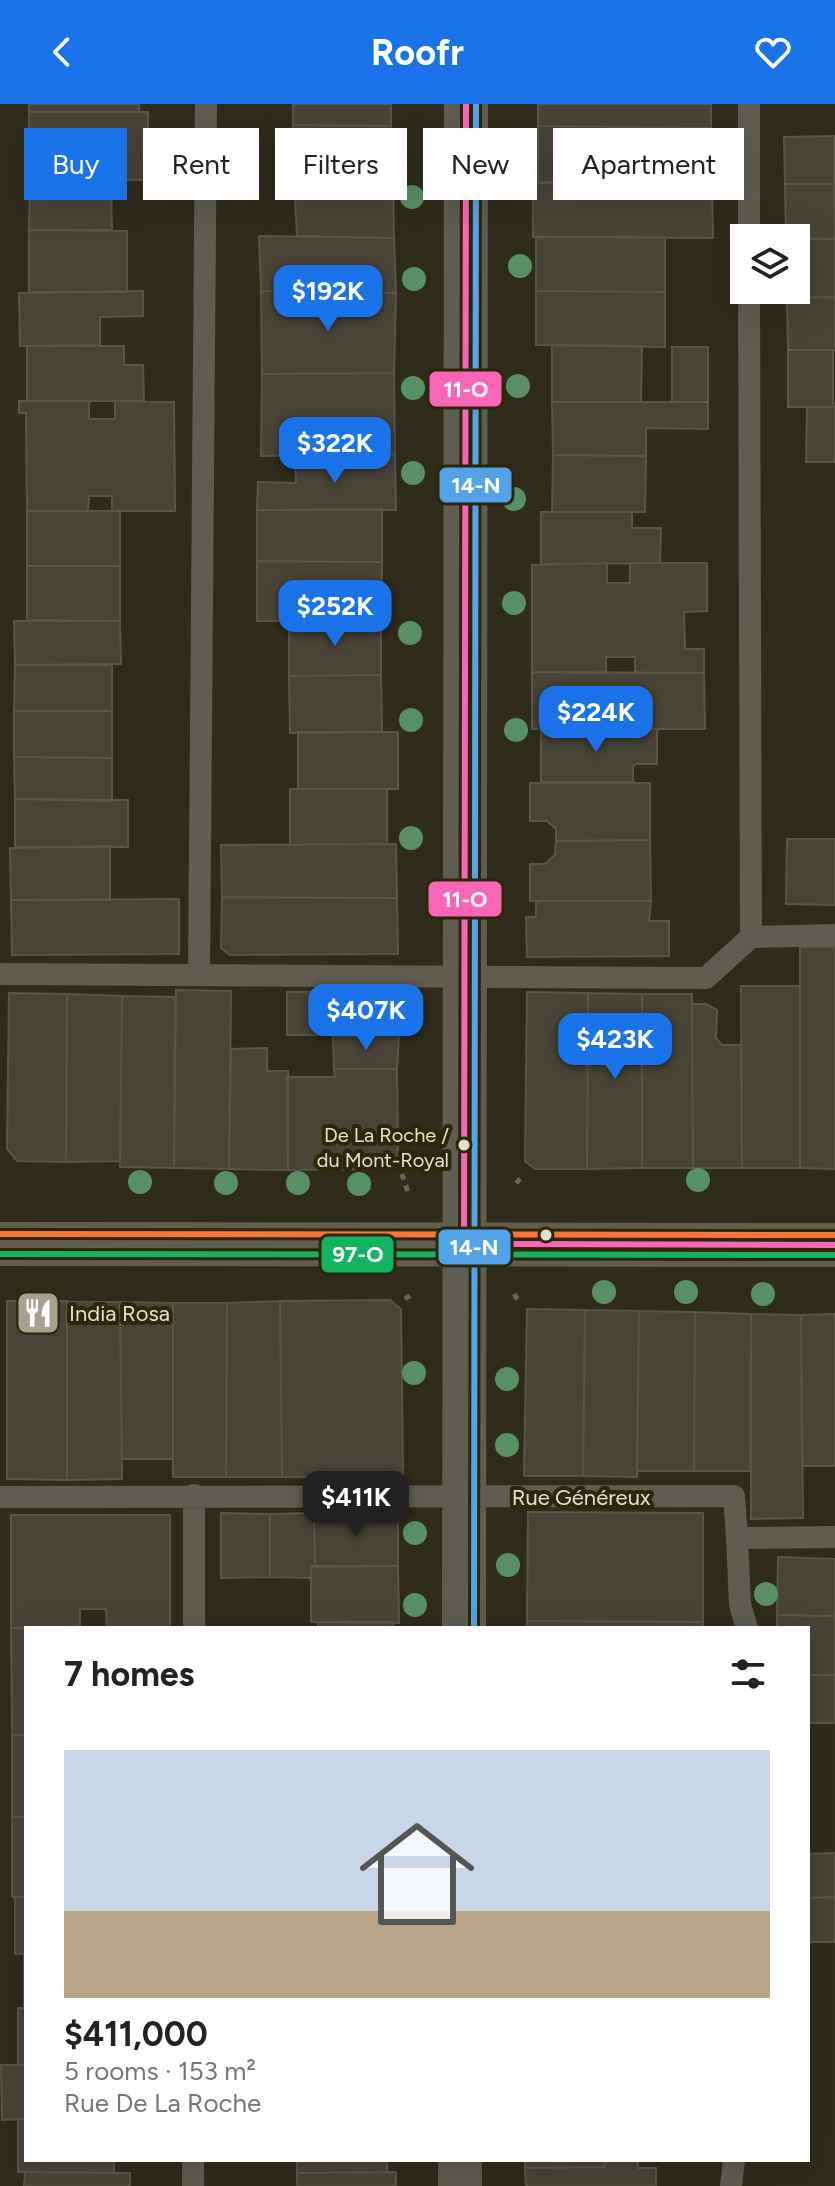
<!DOCTYPE html>
<meta charset="utf-8">
<style>
body{margin:0;font-family:Figtree,sans-serif;background:#f6f6f6;color:#222;height:100vh;display:flex;flex-direction:column;font-size:30px;white-space:nowrap}
*{box-sizing:border-box;margin:0}
p{font-size:26px;color:#767676}
.icon{flex:none;width:44px;height:44px;fill:none;stroke:currentColor;stroke-width:2;stroke-linecap:round;stroke-linejoin:round}
.map{position:relative;flex:1;overflow:hidden}
.panel{position:absolute;left:24px;top:1522px;width:786px;height:536px;display:flex;flex-direction:column;background:#fff;border-radius:0px;box-shadow:0 8px 32px #0002}
.panel>*{flex:none}
.banner{position:absolute;left:24px;top:24px;width:788px;height:72px;display:flex;gap:16px}
.fabs{position:absolute;left:730px;top:120px;display:grid;gap:16px}
.fabs a{display:grid;place-items:center;width:80px;height:80px;border-radius:0px;background:#fff;box-shadow:0 8px 32px #0002;font-size:40px}
.price{position:absolute;translate:-50% -68px;padding:0 18px;border-radius:16px;background:#1a73e8;color:#fff;font-size:26px;line-height:52px;filter:drop-shadow(0 2px 4px #0008)}
.price::after{content:'';position:absolute;left:50%;top:48px;width:24px;height:18px;margin-left:-12px;background:inherit;clip-path:polygon(0 0,100% 0,50% 100%)}
.price.current{background:#222;color:#fff}
ul{padding:0;list-style:none}
li{display:grid;align-content:center;gap:16px;height:424px;padding:0 40px}
li span{display:grid;place-items:center;height:248px;border-radius:0px;color:#555}
li>.icon{margin-inline-start:auto}
span .icon{width:144px;height:144px;fill:#fffc;stroke-width:1}
li b{font-size:34px}
h2{display:flex;justify-content:space-between;align-items:center;height:96px;padding:0 40px;font-size:34px}
.pill{padding:0 28px;border-radius:0px;background:#fff;box-shadow:0 8px 32px #0002;font-size:28px;line-height:72px}
.pill.current{background:#1a73e8;color:#fff}
header{display:flex;justify-content:space-between;align-items:center;height:104px;padding:0 40px;background:#1a73e8;color:#fff;font-size:36px;font-weight:700}
.map>svg:first-child{display:block}
</style>
<header><svg class="icon" aria-label="back" viewBox="0 0 24 24"><path d="M15 5l-7 7 7 7"/></svg>Roofr<svg class="icon" aria-label="heart" viewBox="0 0 24 24"><path d="M12 20l-8-8c-3-5 5-10 8-4 3-6 11-1 8 4z"/></svg></header>
<div class="map">
<svg width="835" height="2082" viewBox="0 0 835 2082">
<rect width="100%" height="100%" fill="#2f2c1c"/>
<!-- building -->
<path fill="#484337" stroke="#5a5549" stroke-width="2" d="M29,0H139V8H29Z
M293,0H391V22L293,21Z
M538,0H711V24L538,22Z
M29,8H148V76H30Z
M293,21L391,22L393,77H294Z
M538,22L711,24L712,79H538Z
M834,32V80H785L784,33Z
M30,76H111L112,126H29Z
M294,77H393L394,134L297,132Z
M533,78L712,79L713,134L533,133Z
M785,80H834L835,135L786,134Z
M29,126L127,127V188H29Z
M259,132L394,134L396,189L261,187Z
M536,133H665V188L536,187Z
M796,135H835V193L787,194V186H796Z
M143,187V212L100,213V241L20,242L19,189Z
M261,187L396,189L394,269L262,270Z
M536,187L665,188V243L536,241Z
M835,193V246H788L787,194Z
M552,241L642,242L641,298H552Z
M27,242H124V261H143L144,297H27Z
M672,243H708V298H672Z
M788,246H833V303H788Z
M394,269L395,350L261,352L262,270Z
M19,297H89V315H115V297L174,298L175,407H112V392H89L88,407H27L26,309H19Z
M552,298H708V325L646,324V352L553,351Z
M807,303H835V358H806Z
M395,350L396,406H257L258,378L296,379L295,352Z
M553,351L646,352L645,408H552Z
M382,405V458L257,457V406Z
M27,407H120V462H27Z
M541,408H632V424H661L660,459L541,460Z
M257,457L382,458L381,517H257Z
M607,459V479H630V459H707V507L684,508L685,545H704V569H635V553H606V569L532,568V461Z
M27,462H120V517L27,516Z
M14,517H120L121,560L15,561Z
M381,517V571L289,572V518Z
M15,561H112V607H14Z
M532,568L704,569L705,625H532Z
M381,571L382,628L290,629L289,572Z
M14,607H112V654L14,653Z
M541,625H657V660H636L633,663V678H541Z
M298,628H398V685H298Z
M14,653L112,654V697L15,695Z
M530,679H650V736L556,737V725L547,717H530Z
M290,685H387V740L290,741Z
M15,695L128,696V743H15Z
M787,735H835V801L786,800Z
M650,736L651,797H530V760H545L555,751L556,737Z
M396,740L397,794L222,793L221,741Z
M110,742V796H11L10,744Z
M222,793L397,794L398,850L230,851L221,844Z
M179,795V850L12,851L11,796Z
M536,797H651L649,817H669V852L527,853L526,813H536Z
M800,843H835V1065L800,1064Z
M741,882H800V1064H742Z
M176,886L231,887L229,1065L174,1064Z
M398,887L399,931H287V888Z
M527,888L588,889L587,1065H535L525,1057Z
M9,889L67,890L66,1058L17,1057L7,1045Z
M588,889L642,890V1064L587,1065Z
M67,890L122,892L120,1057L66,1058Z
M642,890H692L693,1064H642Z
M122,892L175,893L174,1064L120,1063Z
M692,900H706L717,906L716,934L722,941H741L742,1064H693Z
M399,931L397,965H334L333,932Z
M267,944V967H288V1066L229,1065L231,945Z
M334,965H397L398,1054L383,1065L288,1066L287,973H335Z
M390,1196L401,1205L403,1372L282,1373L280,1197Z
M7,1197H67V1376L7,1375Z
M67,1197L120,1198L122,1375L67,1376Z
M280,1197L282,1373H226L227,1199Z
M120,1198L173,1199V1355H122Z
M173,1199H227L226,1373H173Z
M527,1205L585,1206L583,1372H524Z
M585,1206L639,1207L637,1373L583,1372Z
M639,1207L695,1208L694,1367H637Z
M695,1208L751,1210L750,1367H694Z
M751,1210L801,1211L803,1414L751,1415Z
M835,1210V1362H802L801,1211Z
M398,1408V1462L315,1463L314,1409Z
M528,1408L703,1409V1518L527,1517Z
M221,1409L270,1410V1473L221,1474Z
M314,1409L315,1463L311,1462V1474L270,1473V1410Z
M11,1411H170V1523H107L106,1505H80V1523L11,1524Z
M778,1453L835,1455V1512L777,1511Z
M311,1462H398L399,1519L311,1518Z
M777,1511L835,1512V1571H808V1524H777Z
M527,1517L703,1518V1524H527Z
M318,1518H393V1524H318Z
M80,1523L26,1524V1631H12L11,1524Z
M808,1571H835V1619H808Z
M12,1631H26V1713H12Z
M12,1713H26V1793H12Z
M835,1749V1793L808,1794V1750Z
M15,1793H26V1849L15,1850Z
M835,1793V1838H808V1794Z
M24,1849H26V1904H24Z
M18,1904H26V1961H18Z
M1,1961H26V2015L2,2016Z
M18,2015H26V2056H114V2069L18,2068Z
M297,2056H387V2068L297,2069Z
M525,2056H605V2063L525,2064Z
M605,2056H638V2064H656V2082H526L525,2064L605,2063Z
M25,2068L130,2069V2082H24Z
M396,2068V2082H297V2069Z"/>
<g fill="none" stroke-linecap="round" stroke-linejoin="round">
<!-- path -->
<path stroke="#67655a" stroke-width="5" stroke-dasharray="6 6" stroke-linecap="butt" d="M402,1070L409,1091
M516,1079L524,1071
M514,1190L520,1199
M405,1195L413,1189"/>
<!-- service -->
<path stroke="#5f5c51" stroke-width="22" d="M749,0V134
M749,186L751,833
M0,870L706,874L751,833L835,831
M199,871L206,0
M0,1393L734,1392L737,1434L835,1433
M737,1434L740,1501L747,1524
M194,1524V1391
M193,2082V2056
M731,2082L734,2056"/>
<!-- minor -->
<path stroke="#5f5c51" stroke-width="44" d="M464,1524L466,0
M460,2082V2056"/>
<!-- secondary -->
<path stroke="#625e4f" stroke-width="44" d="M0,1140L835,1141"/>
<!-- bus-1 casing -->
<g stroke="#2d2709" stroke-width="12">
<path id="bus-1" d="M464,1140L466,0
M464,1140L835,1141"/>
</g>
<!-- bus-2 casing -->
<g stroke="#2d2709" stroke-width="12">
<path id="bus-2" d="M474,1524L476,0"/>
</g>
<!-- bus-3 casing -->
<g stroke="#2d2709" stroke-width="12">
<path id="bus-3" d="M0,1150L835,1151"/>
</g>
<!-- bus-4 casing -->
<g stroke="#2d2709" stroke-width="12">
<path id="bus-4" d="M0,1130L835,1131"/>
</g>
<!-- bus-1 -->
<use href="#bus-1" stroke="#fa66b7" stroke-width="6"/>
<!-- bus-2 -->
<use href="#bus-2" stroke="#53a3e8" stroke-width="6"/>
<!-- bus-3 -->
<use href="#bus-3" stroke="#13b361" stroke-width="6"/>
<!-- bus-4 -->
<use href="#bus-4" stroke="#f5763a" stroke-width="6"/>
</g>
<!-- trees -->
<g fill="#589065">
<circle cx="412" cy="93" r="12"/>
<circle cx="520" cy="162" r="12"/>
<circle cx="414" cy="175" r="12"/>
<circle cx="518" cy="282" r="12"/>
<circle cx="413" cy="284" r="12"/>
<circle cx="413" cy="369" r="12"/>
<circle cx="514" cy="395" r="12"/>
<circle cx="514" cy="499" r="12"/>
<circle cx="410" cy="529" r="12"/>
<circle cx="411" cy="616" r="12"/>
<circle cx="516" cy="626" r="12"/>
<circle cx="411" cy="734" r="12"/>
<circle cx="698" cy="1076" r="12"/>
<circle cx="140" cy="1078" r="12"/>
<circle cx="226" cy="1079" r="12"/>
<circle cx="298" cy="1079" r="12"/>
<circle cx="359" cy="1080" r="12"/>
<circle cx="604" cy="1188" r="12"/>
<circle cx="686" cy="1188" r="12"/>
<circle cx="763" cy="1190" r="12"/>
<circle cx="414" cy="1269" r="12"/>
<circle cx="507" cy="1275" r="12"/>
<circle cx="507" cy="1341" r="12"/>
<circle cx="415" cy="1429" r="12"/>
<circle cx="508" cy="1461" r="12"/>
<circle cx="766" cy="1490" r="12"/>
<circle cx="415" cy="1501" r="12"/>
</g>
<!-- icons -->
<defs>
<g id="restaurant-square" transform="scale(2.3)"><rect x="-9" y="-9" width="18" height="18" rx="4" fill="#a4a190" stroke="#2d2709"/><path d="M-5-6h1v4h1v-4h1v4h1v-4h1v5L-1.5 .5V6h-2V.5L-5-1ZM5-6V6H3V1.5H1.5Q1.5-4 5-6Z" fill="#fff"/></g>
</defs>
<g fill-rule="evenodd">
<use href="#restaurant-square" x="38" y="1209"/>
</g>
<!-- markers -->
<g fill="#e3e0cf" stroke="#2d2709" stroke-width="3">
<circle cx="464" cy="1041" r="7"/>
<circle cx="546" cy="1131" r="7"/>
</g>
<g text-anchor="middle" stroke-width="8" stroke-linejoin="round" paint-order="stroke">
<!-- bus labels -->
<g font-size="20" fill="#e3e0cf" stroke="#2d2709" text-anchor="end">
<text x="449" y="1038">De La Roche /<tspan x="449" dy="25">du Mont-Royal</tspan></text>
</g>
<!-- poi labels -->
<g font-size="22" fill="#e3e0cf" stroke="#2d2709" text-anchor="start">
<text x="69" y="1217">India Rosa</text>
</g>
<!-- street labels -->
<g font-size="22" fill="#e3e0cf" stroke="#2d2709">
<text x="581" y="1401">Rue Généreux</text>
</g>
</g>
<g stroke="#2d2709" stroke-width="3">
<rect x="428" y="266" width="75" height="38" rx="8" fill="#fa66b7"/>
<rect x="438" y="362" width="75" height="38" rx="8" fill="#53a3e8"/>
<rect x="427" y="776" width="76" height="38" rx="8" fill="#fa66b7"/>
<rect x="437" y="1124" width="75" height="38" rx="8" fill="#53a3e8"/>
<rect x="320" y="1131" width="75" height="39" rx="8" fill="#13b361"/>
</g>
<g font-size="22" text-anchor="middle" font-weight="bold" fill="#fff">
<text x="466" y="293">11-O</text>
<text x="476" y="389">14-N</text>
<text x="465" y="803">11-O</text>
<text x="474" y="1151">14-N</text>
<text x="358" y="1158">97-O</text>
</g>
</svg>
<div class="fabs">
<a><svg class="icon" aria-label="layers" viewBox="0 0 24 24"><path d="M12 4l9 5-9 5-9-5zM3 14l9 5 9-5"/></svg></a>
</div>
<b class="price" style="left:328px;top:229px">$192K</b>
<b class="price" style="left:335px;top:381px">$322K</b>
<b class="price" style="left:335px;top:544px">$252K</b>
<b class="price" style="left:596px;top:650px">$224K</b>
<b class="price" style="left:366px;top:948px">$407K</b>
<b class="price" style="left:615px;top:977px">$423K</b>
<b class="price current" style="left:356px;top:1435px">$411K</b>
<div class="banner">
<a class="pill current">Buy</a>
<a class="pill">Rent</a>
<a class="pill">Filters</a>
<a class="pill">New</a>
<a class="pill">Apartment</a>
</div>
<section class="panel">
<h2>7 homes<svg class="icon" aria-label="filters" viewBox="0 0 24 24"><path d="M4 7h16M4 17h16"/><circle cx="9" cy="7" r="2"/><circle cx="15" cy="17" r="2"/></svg></h2>
<ul>
<li><span style="background:linear-gradient(#c9d6e8 65%,#b9a48a 0)"><svg class="icon" aria-label="home" viewBox="0 0 24 24"><path d="M3 11l9-7 9 7M6 9v11h12V9"/></svg></span><div><b>$411,000</b><p>5 rooms · 153 m²</p><p>Rue De La Roche</p></div></li>
</ul>
</section>
</div>
